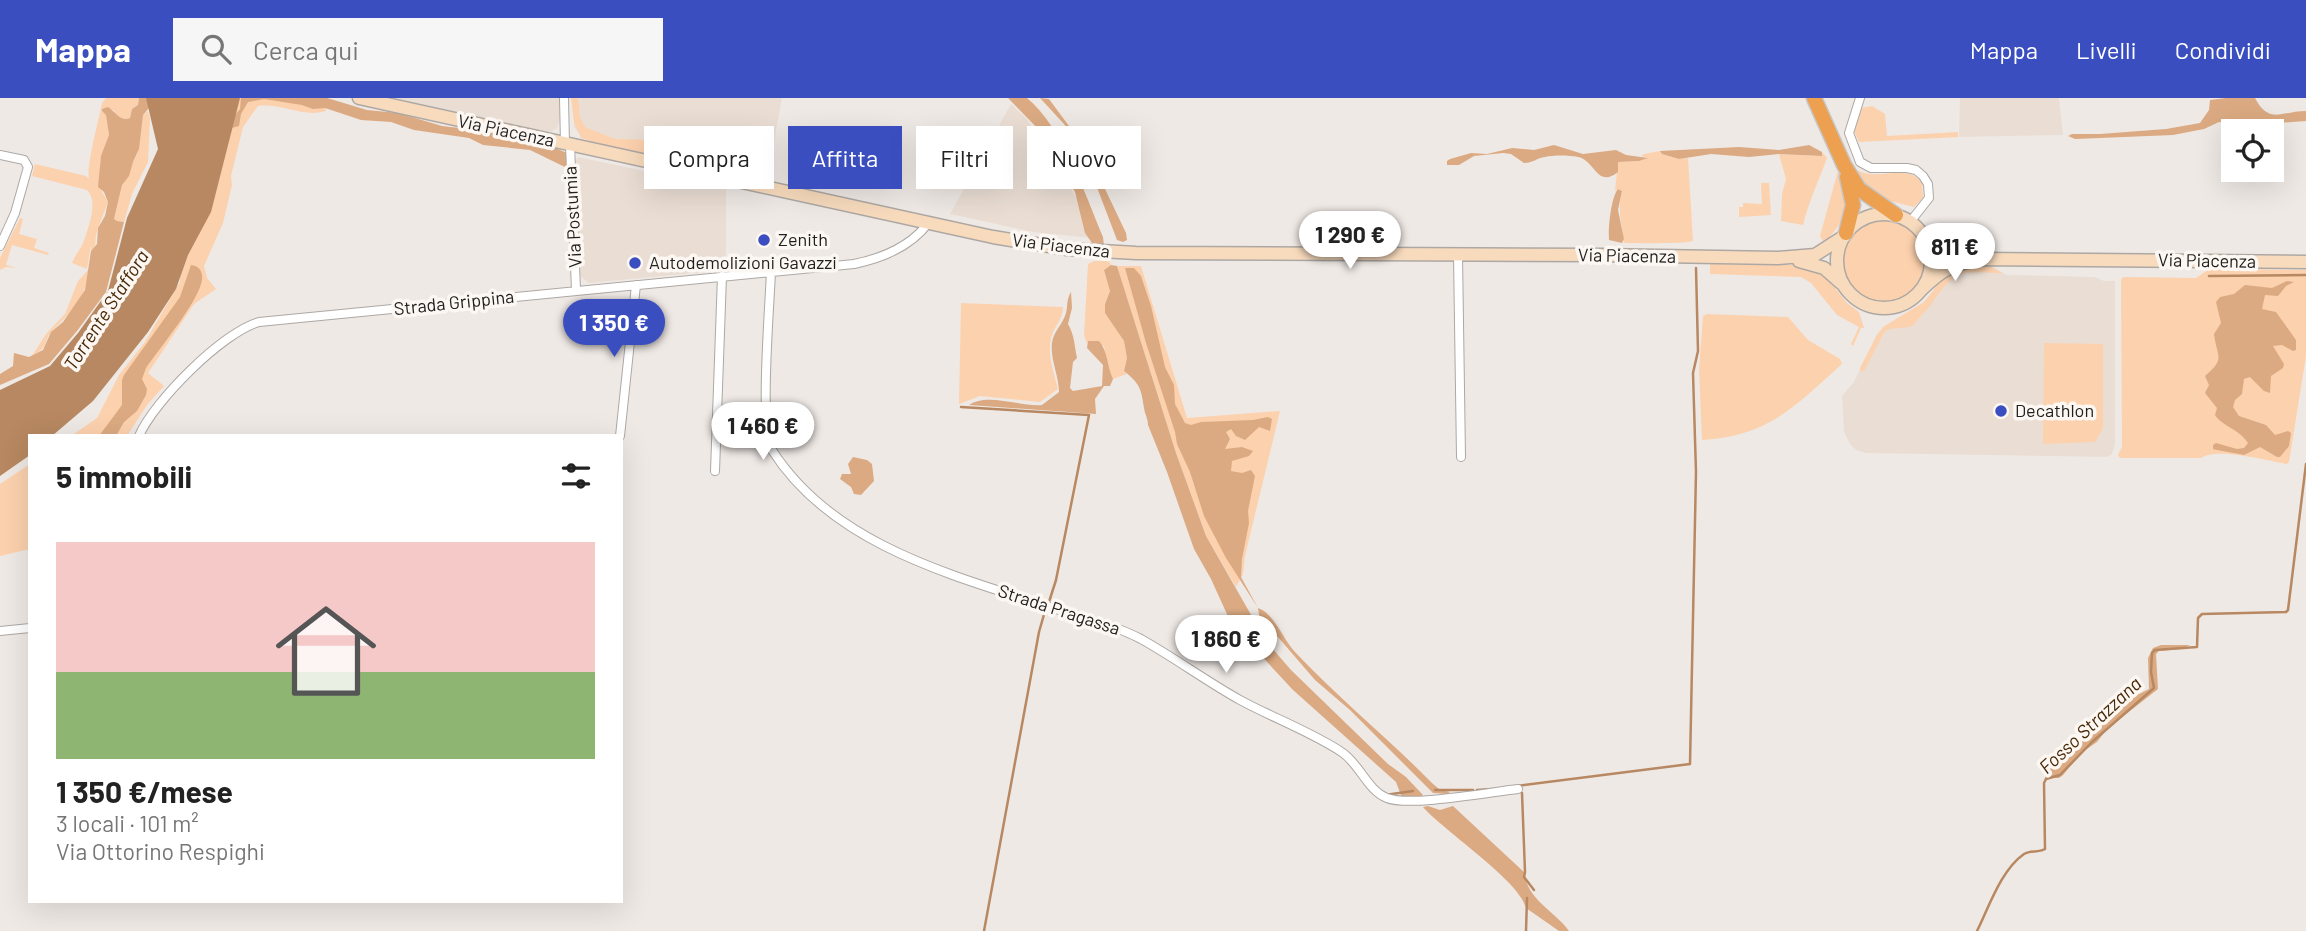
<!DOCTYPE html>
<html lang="it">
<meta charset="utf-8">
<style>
body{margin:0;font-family:Barlow,sans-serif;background:#f6f6f6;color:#222;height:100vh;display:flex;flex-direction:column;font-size:26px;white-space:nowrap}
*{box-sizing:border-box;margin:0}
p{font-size:23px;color:#767676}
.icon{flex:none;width:38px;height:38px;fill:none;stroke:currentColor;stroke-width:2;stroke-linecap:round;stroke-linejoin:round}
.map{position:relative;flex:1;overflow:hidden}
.sheet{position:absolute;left:28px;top:336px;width:595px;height:469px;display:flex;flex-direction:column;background:#fff;border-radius:0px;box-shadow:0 7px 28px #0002}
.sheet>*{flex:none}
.hud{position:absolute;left:644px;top:28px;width:665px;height:63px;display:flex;gap:14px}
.controls{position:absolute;left:2221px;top:21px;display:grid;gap:14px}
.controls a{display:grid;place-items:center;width:63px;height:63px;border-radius:0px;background:#fff;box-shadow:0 7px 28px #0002;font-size:35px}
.price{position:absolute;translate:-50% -60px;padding:0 16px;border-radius:24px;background:#fff;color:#222;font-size:23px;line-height:46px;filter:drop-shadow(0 2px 4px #0008)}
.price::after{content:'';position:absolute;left:50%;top:42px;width:21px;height:16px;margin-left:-10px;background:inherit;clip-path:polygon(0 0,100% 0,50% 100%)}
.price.selected{background:#3a4ec0;color:#fff}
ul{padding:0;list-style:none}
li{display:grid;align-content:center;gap:14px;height:371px;padding:0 28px}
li+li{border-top:2px solid #e0e0e0}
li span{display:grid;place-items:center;height:217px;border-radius:0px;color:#555}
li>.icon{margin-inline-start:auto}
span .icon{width:126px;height:126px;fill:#fffc;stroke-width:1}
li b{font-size:30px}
h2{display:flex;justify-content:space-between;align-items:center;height:84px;padding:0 28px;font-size:30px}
.chip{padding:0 24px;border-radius:0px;background:#fff;box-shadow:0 7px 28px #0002;font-size:24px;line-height:63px}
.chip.selected{background:#3a4ec0;color:#fff}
header{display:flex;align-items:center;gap:42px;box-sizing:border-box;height:98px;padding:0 35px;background:#3a4ec0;color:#fff}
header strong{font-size:33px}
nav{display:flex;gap:38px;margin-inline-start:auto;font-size:24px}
.search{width:490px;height:63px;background:#f6f6f6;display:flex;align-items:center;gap:18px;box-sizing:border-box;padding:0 24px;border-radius:0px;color:#767676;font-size:26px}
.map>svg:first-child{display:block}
</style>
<header>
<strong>Mappa</strong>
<div class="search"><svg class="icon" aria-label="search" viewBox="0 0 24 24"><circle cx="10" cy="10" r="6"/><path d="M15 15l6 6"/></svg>Cerca qui</div>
<nav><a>Mappa</a><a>Livelli</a><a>Condividi</a></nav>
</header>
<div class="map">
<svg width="2306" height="833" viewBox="0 0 2306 833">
<rect width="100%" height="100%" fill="#efe9e5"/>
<!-- built -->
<path fill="#eaded4" d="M394,0H560V21L557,30L551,34L542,33Z
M573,0H782L772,54L730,46L724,70L581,38L574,29Z
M1960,0H2059L2063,37L1959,39Z
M1011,6L1026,20L1051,56L1082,110L1091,140L1033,134L950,116Z
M578,59L654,75L658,73L726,89V172L589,185L580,178L574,65Z
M1995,171L2007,177L2095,179L2104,183H2115V346L2112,356L2107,359L1865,355L1856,352L1850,346L1844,334L1842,298L1854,284L1877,236L1924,204L1952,174Z"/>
<!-- green -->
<path fill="#fcd1ae" d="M106,0H139L138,7L132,11L130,20L127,21L120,20L113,12L102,13L106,16L109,37L100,65L101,92L108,104C106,109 97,133 96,137C95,145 97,147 91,153V147L87,171L72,165C75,157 80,152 83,145C88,131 99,103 87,92L32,78L35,66L86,78L89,81C86,67 99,22 102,5Z
M217,0H300L325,5L326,13C303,20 283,5 258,8L243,29L231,78L232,87L223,125L204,168L207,180L216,191L194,206L148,275L164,288L147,307L127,338H71L97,320L119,277L145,244L180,184L182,146Z
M571,0H578L580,19L585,29L615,41L657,42V55C638,59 600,46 581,40L574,24Z
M1872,8L1885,16L1887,38L1958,34V39L1859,44L1854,33L1862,10Z
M148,13L150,21L148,64L132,96L124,124L117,123L114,121L122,87L138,54L143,17Z
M1660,53L1662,56L1679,61L1688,60L1693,143C1687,146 1636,145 1624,145C1622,122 1617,117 1622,93L1618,91L1615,93L1618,64L1639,63L1647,60L1641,58L1644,56Z
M1822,54L1827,60C1819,82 1809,103 1803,127L1781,123L1782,96L1786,81L1779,56L1821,58Z
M1839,69C1852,101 1849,120 1824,145L1820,138Z
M1855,71C1879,85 1904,64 1922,84L1923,100L1914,109L1886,102L1870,96Z
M1761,85H1769L1771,117L1739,119V109H1743V105L1762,106Z
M20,120L23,121L19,136L37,141L34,150L49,155L48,157L12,147L6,167L17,170L6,169L0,172V160Z
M1841 163a43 43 0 1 1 86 0a43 43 0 1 1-86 0Z
M1094,163H1109L1111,167L1104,172L1110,192L1105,206V214L1124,243L1127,260L1124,273L1127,276L1113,281L1108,271L1104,248L1088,243L1087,246L1084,237L1088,166Z
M1710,166L1800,167L1818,173L1828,181L1847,205L1859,214L1864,230H1861L1853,248L1851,246L1859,229L1837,217L1811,185L1801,179L1710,176Z
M1117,168H1141L1187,320L1280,313L1245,458L1243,476L1236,489L1206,438L1176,355Z
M1972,168L1992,169L2003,175C1964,175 1959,167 1935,201C1929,211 1920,217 1914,227C1905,232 1894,228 1885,233L1864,273H1860V270L1877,237L1883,229L1924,204L1946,176Z
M2215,171L2306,172V258L2289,364L2287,366C2267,363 2218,349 2201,360H2120L2118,357L2122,349L2121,182L2123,179L2196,180L2206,173Z
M88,172C88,198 70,215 52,233C42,244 51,248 32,258L46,236L65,216L78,183Z
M961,205L1063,209C1063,222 1054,228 1051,240C1047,257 1054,275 1058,291L1040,304L980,298L959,306Z
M1707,216L1788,219L1808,242L1840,261L1842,266C1795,308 1769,338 1702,342L1699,272L1703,218Z
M2044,245L2103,246V330L2095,344L2043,346Z
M30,366V451L0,458V386Z"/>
<!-- forest -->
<path fill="#dbaa82" d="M139,0H151L149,10L143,17L139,51L133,64L129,78L122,87L114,121L117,123L124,124L106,194L77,233L49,266L0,287V276L13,268L14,255L29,259L43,252L51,234L63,224L85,192L91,153L97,146L98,130L105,118L108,104L104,94L98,89L101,58L109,37L106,17L102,13V11L108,9C116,14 120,24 130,20L132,11L138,7Z
M241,0H327L367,12L398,15L442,28L477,32L518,43L551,48L569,56V71L530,52L483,47L469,40L414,32L391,24L361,22L325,10L313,11L302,7L264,1L248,4L241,16L239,28L232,30L230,23L240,11Z
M1008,0H1027C1063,30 1085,96 1103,139L1104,148L1097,149L1092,145L1085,135L1075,94L1039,32Z
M1040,0L1049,1L1086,51L1126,135L1127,142L1123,144L1117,142L1098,92L1076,44L1064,26Z
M2226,0H2255C2269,27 2282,13 2306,13V23L2265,26L2253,30L2219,24L2204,31L2173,37L2075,41L2068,38L2072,36H2100L2166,31L2200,25L2209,12L2210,2Z
M1554,47L1583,56L1616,52L1626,57L1648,60L1639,63L1618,64V74C1597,91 1595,62 1578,59C1569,57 1553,57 1545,59C1537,60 1533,65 1524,65L1511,56L1503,55L1474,58L1459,67H1447V63L1450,61L1471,55L1487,56L1512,50L1534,52Z
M1809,47L1822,54V58L1779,56L1749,59L1711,56L1679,61L1662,56L1660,53L1739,49L1779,52Z
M1618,91L1622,93L1618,112L1624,141L1622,145L1609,142C1608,131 1611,99 1618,91Z
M191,167C199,168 203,173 202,182C199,203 159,251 146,270L142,281L147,291L146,297L137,313L124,324L116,338H99L122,307V282L124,277L180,199Z
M1111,167L1117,168L1176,355L1206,438L1266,543L1291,572L1388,666L1406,679L1423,697L1419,700H1402L1396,684L1293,592L1231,525L1211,481L1194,451L1167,374L1148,327C1148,320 1145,317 1144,310C1141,290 1140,286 1124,273L1127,260L1124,243L1105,215V206L1110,193L1104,172Z
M1125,170H1134L1141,178L1151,208L1165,269L1174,287L1175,306L1185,325L1191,327L1201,324L1253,322L1268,319L1272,321L1270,333L1259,329L1245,342L1236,338L1231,331L1226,334L1230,341L1225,351L1242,349L1253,353L1249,358L1232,363L1231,373L1242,375L1251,372L1255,378L1248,413L1249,425L1242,461L1241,479L1258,510C1274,515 1283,541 1295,554C1338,600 1388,640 1432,685L1439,691L1450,694L1447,696L1433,695L1350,612L1315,582L1259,517L1258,510L1226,460L1204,418L1190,374L1177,346L1175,334L1146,245Z
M2287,183L2294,184L2286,188L2278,198L2265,197L2262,211L2276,214L2296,242V252L2293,253L2282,247L2273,248L2284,266L2283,270L2271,278L2270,295L2264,293L2250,279L2244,281L2242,296L2235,302L2233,309L2239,318L2266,327L2275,337L2288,333L2291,335L2289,348L2280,359H2277L2260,349L2244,357L2217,352L2213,351V347L2216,345L2237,351L2244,350L2248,345C2238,330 2223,329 2215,317L2217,310L2205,295L2209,287L2205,278C2226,260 2217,260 2214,236L2221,225L2216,204L2220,199L2234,196L2245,187L2272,190Z
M1071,194L1072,210L1068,226C1075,239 1074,246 1077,260L1073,264L1070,290L1073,293L1102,288L1103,267L1087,250L1088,243H1099C1108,253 1107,269 1113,281L1110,288H1104L1095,301L1096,316L969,307C987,294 1020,309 1042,307L1059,294C1059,278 1050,261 1052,245C1053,234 1063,226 1066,215C1068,208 1066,202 1071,194Z
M853,359L867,362L872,366L874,383L861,397L854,396L851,389L840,381L842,376H851L848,366Z
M2161,547H2190L2181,551L2159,553L2156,556L2158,591L2107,631L2097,644L2081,655L2063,677L2059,680H2045L2046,673L2066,661L2088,634L2114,618L2129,601L2149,591L2148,560L2153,550Z
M1428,708L1440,712L1453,708L1525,775C1526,801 1555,813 1569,833H1559L1526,810C1520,783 1445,734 1423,709Z"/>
<!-- water -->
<path fill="#b78861" d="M146,0H240L211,114L188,157L176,191L148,234L93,303L52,338H30V357L0,378V292L50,268L78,235L108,193L127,120L158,51Z"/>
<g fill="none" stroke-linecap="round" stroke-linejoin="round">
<!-- stream -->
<path stroke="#b78861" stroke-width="2.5" d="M2209,178L2306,177
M961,309L1089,317L1056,482L1049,504
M1517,688L1690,666L1696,374L1693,275L1698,253L1696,170
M1435,692H1473
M1477,692L1493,691
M1522,695L1525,774L1524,779L1534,792
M1385,697L1413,693
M984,833L1039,534L1045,513
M1526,833L1527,800
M1977,833C1989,809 2001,772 2024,756C2031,752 2038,755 2045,751L2044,685L2046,681L2060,677L2092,644L2154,590L2151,574L2152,555L2155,552L2197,549L2198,520L2202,516L2286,514L2288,512L2306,366"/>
<!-- minor casing -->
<g stroke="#ada8a4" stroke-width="10">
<path id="minor" d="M564,0L565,46
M1860,0L1849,35L1860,64L1871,70H1907L1916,72L1923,78L1928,86L1929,100L1910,124
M570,47L576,192
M0,57L24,62L28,69L15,115L0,148
M1458,157L1461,359
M771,173C770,204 759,332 772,352C833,448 955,478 1056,511C1085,520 1114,527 1141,541C1175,560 1206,583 1240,602C1271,619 1314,635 1343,655C1360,667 1368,693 1387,700C1409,709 1491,694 1518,691
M139,338C154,303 223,234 259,224L854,166C883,160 911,149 929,124
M620,338L636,187
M715,373L722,178
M0,533L30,530"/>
</g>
<!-- secondary casing -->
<g stroke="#ada8a4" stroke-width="15">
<path id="secondary" d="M359,0L993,139L1067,151L1136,155L1599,157L1778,160L1815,157L1843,139
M1837 163a47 47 0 1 1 94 0a47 47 0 1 1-94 0Z
M1925,138L1951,154L1975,160
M1799,163L1824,170L1841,185
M1920,193C1941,172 1953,165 1983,161L2306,164"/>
</g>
<!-- trunk casing -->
<g stroke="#c6c5c4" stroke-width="17">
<path id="trunk" d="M1814,0L1844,67L1859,91L1896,117
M1846,135L1853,107L1847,79"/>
</g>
<!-- minor -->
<use href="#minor" stroke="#fff" stroke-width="8"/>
<!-- secondary -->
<use href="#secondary" stroke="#f8dbbd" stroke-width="12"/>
<!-- trunk -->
<use href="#trunk" stroke="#eca050" stroke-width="14"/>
</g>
<!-- markers -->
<g fill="#3a4ec0" stroke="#fcf7f2" stroke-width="2.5">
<circle cx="764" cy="142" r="7"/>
<circle cx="635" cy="165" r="7"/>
<circle cx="2001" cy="313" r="7"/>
</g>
<g text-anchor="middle" stroke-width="7" stroke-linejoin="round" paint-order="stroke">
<!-- street labels -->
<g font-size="18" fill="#22201e" stroke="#fcf7f2">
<text transform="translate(506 33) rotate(12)" y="6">Via Piacenza</text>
<text transform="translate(573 119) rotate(-93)" y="6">Via Postumia</text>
<text transform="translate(1061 148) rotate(7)" y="6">Via Piacenza</text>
<text transform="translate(1627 158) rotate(1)" y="6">Via Piacenza</text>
<text transform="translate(2207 163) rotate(1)" y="6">Via Piacenza</text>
<text transform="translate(454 205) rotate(-6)" y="6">Strada Grippina</text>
<text transform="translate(1059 512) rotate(18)" y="6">Strada Pragassa</text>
</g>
<!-- poi labels -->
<g font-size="18" fill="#22201e" stroke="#fcf7f2" text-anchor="start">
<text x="778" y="148">Zenith</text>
<text x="649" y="171">Autodemolizioni Gavazzi</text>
<text x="2015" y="319">Decathlon</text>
</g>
<!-- water labels -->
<g font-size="19" font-style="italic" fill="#472706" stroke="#fcf7f2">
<text transform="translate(106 212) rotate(-57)" y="7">Torrente Staffora</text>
<text transform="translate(2090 627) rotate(-43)" y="7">Fosso Strazzana</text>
</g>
</g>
</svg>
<div class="controls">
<a><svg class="icon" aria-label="locate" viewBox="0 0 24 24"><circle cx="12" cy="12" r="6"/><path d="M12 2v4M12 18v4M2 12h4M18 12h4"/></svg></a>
</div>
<b class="price" style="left:1350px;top:173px">1 290 €</b>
<b class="price" style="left:1955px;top:185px">811 €</b>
<b class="price selected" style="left:614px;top:261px">1 350 €</b>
<b class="price" style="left:763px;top:364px">1 460 €</b>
<b class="price" style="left:1226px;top:577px">1 860 €</b>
<div class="hud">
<a class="chip">Compra</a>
<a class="chip selected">Affitta</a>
<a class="chip">Filtri</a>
<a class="chip">Nuovo</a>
</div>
<section class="sheet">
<h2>5 immobili<svg class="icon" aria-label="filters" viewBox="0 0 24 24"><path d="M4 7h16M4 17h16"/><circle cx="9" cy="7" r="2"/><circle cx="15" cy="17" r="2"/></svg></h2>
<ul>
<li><span style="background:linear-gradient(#f6c9c9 60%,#8fb573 0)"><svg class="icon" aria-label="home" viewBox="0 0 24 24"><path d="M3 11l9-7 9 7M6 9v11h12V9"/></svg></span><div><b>1 350 €/mese</b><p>3 locali · 101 m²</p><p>Via Ottorino Respighi</p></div></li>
</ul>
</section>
</div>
